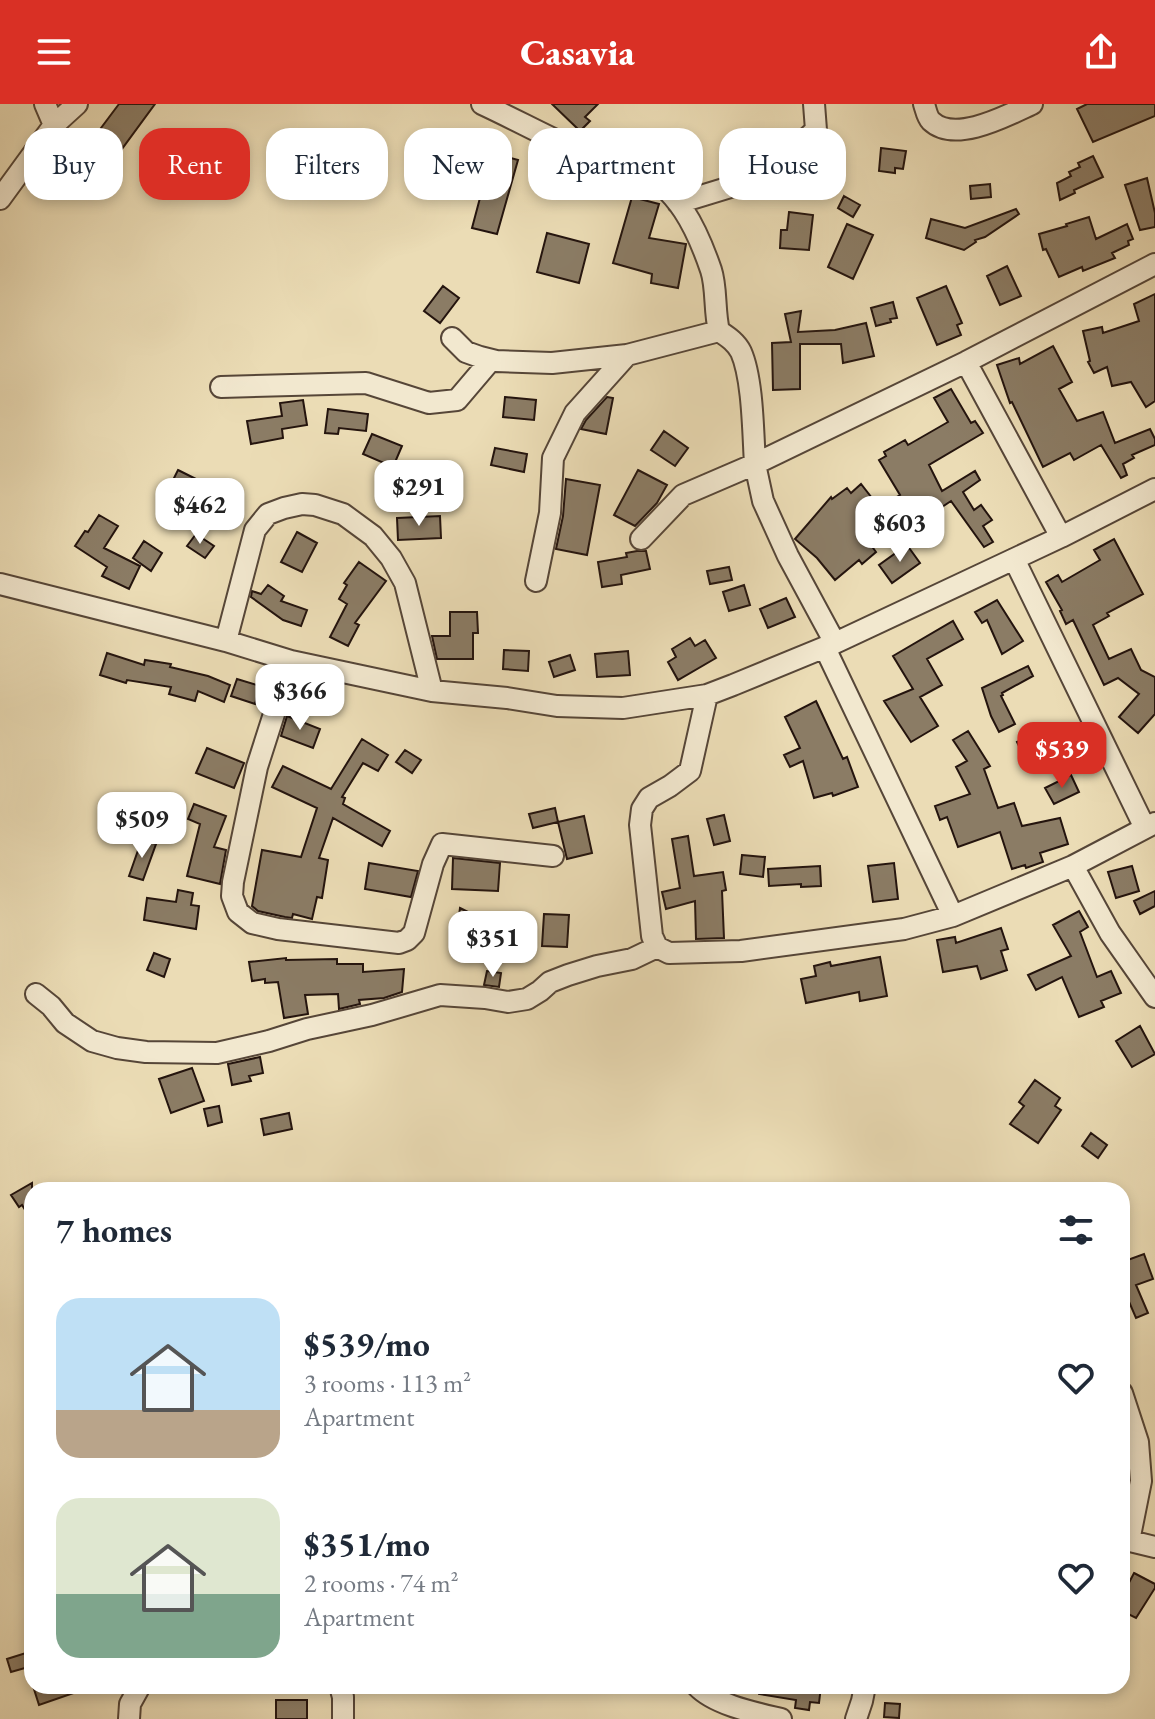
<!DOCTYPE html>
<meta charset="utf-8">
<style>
body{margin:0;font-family:"EB Garamond",serif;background:#f6f6f7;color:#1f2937;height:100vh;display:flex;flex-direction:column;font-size:30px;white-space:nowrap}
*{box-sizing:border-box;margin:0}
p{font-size:26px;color:#747a83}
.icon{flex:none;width:44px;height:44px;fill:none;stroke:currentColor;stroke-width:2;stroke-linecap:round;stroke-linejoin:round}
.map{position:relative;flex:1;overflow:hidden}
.sheet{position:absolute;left:24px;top:1078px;width:1106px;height:512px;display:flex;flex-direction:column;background:#fff;border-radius:24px;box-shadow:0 4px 12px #0003}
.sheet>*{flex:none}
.banner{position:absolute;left:24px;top:24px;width:1108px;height:72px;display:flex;gap:16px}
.price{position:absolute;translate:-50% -68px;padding:0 18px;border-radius:16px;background:#fff;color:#222;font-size:26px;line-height:52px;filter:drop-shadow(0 2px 4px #0008)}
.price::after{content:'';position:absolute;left:50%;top:48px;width:24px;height:18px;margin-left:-12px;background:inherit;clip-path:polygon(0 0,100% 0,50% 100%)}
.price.on{background:#d93025;color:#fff}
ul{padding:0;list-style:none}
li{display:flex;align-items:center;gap:24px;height:200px;padding:0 32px}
li span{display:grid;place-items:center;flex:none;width:224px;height:160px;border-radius:24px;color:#555}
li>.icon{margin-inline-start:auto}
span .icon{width:96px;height:96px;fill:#fffc;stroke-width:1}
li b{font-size:34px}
h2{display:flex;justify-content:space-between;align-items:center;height:96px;padding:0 32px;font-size:34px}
.tag{padding:0 28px;border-radius:24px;background:#fff;box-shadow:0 4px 12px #0003;font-size:28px;line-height:72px}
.tag.on{background:#d93025;color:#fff}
header{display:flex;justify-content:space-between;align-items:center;height:104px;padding:0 32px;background:#d93025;color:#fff;font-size:36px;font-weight:800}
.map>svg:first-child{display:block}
</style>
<header><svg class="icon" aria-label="menu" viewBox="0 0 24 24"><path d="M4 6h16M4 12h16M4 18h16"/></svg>Casavia<svg class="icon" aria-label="share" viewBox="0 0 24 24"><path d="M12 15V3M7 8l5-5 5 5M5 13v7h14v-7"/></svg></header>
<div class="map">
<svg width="1155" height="1615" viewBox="0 0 1155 1615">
<rect width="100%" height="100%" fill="#ebdcb5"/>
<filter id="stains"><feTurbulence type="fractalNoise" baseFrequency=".0025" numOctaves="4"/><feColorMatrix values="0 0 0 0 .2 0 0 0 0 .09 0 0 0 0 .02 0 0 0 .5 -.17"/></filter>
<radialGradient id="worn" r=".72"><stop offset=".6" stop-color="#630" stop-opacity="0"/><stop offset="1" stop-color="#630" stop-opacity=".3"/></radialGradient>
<!-- building -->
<path fill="#8b7c65" stroke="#24140e" stroke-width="2" d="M119,0H155L116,53L92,36Z
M552,0H598L585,13L590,17L580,27Z
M1087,0H1155V12L1093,38L1077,5Z
M881,44L906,47L903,65L895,64V69L879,67Z
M492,49L518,56L497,130L472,124Z
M1093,52L1103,73L1074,86L1075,89L1060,96L1057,79L1071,72L1069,68L1080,63L1078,59Z
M1147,74L1155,109V123L1140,126L1125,81Z
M990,80L991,93L971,95L970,82Z
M844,92L860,101L853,113L838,104Z
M632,93L659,100L649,134L686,140L678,184L651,179L652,170L613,159Z
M1016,105L1019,110L985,133L975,136L976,138L964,146L926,134L931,115L965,124Z
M789,108L813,111L809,146L780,144L781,126H787Z
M1089,113L1096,135L1127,120L1133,135L1128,137L1129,141L1112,149L1115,154L1083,167L1082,163L1059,173L1046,145L1043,146L1039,130L1067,122L1066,120Z
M847,120L873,131L853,175L828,163Z
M547,129L589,140L579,179L537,168Z
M1007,162L1021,192L1000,201L987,172Z
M443,182L459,194L440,219L424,207Z
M946,182L962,219L957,221L961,231L937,241L917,194Z
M1155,190V297L1146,303L1131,278L1112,282L1107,263L1094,269L1088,258L1090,257L1083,227L1102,223L1103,229L1139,217L1134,200Z
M893,198L897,214L890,215L891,218L876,222L871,204Z
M801,207L798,228L835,226L866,219L874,252L843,259L841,240H800V285L773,286L772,239L791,238L785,210Z
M1053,242L1072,278L1059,285L1077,317L1103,308L1115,339L1150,325L1155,335V341L1132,351L1134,354L1123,360L1127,371L1121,374L1101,341L1074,356L1070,349L1043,363L1012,298L1010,299L997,261L1019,254L1020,260Z
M951,285L971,319L975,317L983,329L929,361L942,387L975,367L980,376L963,388L974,406L981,401L992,416L983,422L993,438L984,443L951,397L936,407L933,403L903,425L896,416L868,437L876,448L862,460L859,456L835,476L817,454L795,435L831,393L832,395L847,384L851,389L861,380L879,403L900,391L879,356L886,352L884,348L905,336L908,341L948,318L934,294Z
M505,293L536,296L534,316L503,313Z
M607,293L613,294L606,330L581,325L586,316Z
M303,296L307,321L282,325L283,334L251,340L247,317L282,312L280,299Z
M328,305L368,310L366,327L339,324L338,330L325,329Z
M664,327L688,344L675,362L651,346Z
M372,330L402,342L393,363L363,350Z
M495,344L527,350L524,368L491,361Z
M178,366L200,377L187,402L165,392Z
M638,366L667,381L657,399L635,422L614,411Z
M566,375L600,381L587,451L556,445L563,412Z
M99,411L118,422L104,444L140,462L129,485L102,472L107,463L75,442L85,427L88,428Z
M440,412L441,434L398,436L397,414Z
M297,428L317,439L302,468L281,458Z
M196,430L214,442L205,454L187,442Z
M1114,435L1143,490L1107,509L1109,512L1093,521L1109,555L1131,545L1141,566L1155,573V610L1138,629L1119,613L1139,590L1118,574L1104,581L1073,516L1066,520L1060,507L1062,506L1046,478L1058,471L1062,478L1100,456L1094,446Z
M144,437L162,449L151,467L133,454Z
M907,441L920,459L892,479L879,461Z
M637,447H646L650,465L621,471L622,480L602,483L598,458L627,453L626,449Z
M359,458L386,477L355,519L359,521L348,542L330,533L347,500L339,495L347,481L344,479Z
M729,463L732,476L710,480L707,467Z
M268,481L284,492L281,497L307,506L301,522L283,516L251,493L252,487L261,490Z
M744,481L750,501L729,507L723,488Z
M786,494L795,513L768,524L760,505Z
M997,496L1023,537L1002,550L987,516L982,519L975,508Z
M450,508H477L478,529H473V555H437L432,532H450Z
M953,517L963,535L927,555L942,581L920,593L938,622L911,638L884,597L913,585L893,552Z
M690,534L695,542L705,536L716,554L678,576L668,558L676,553L672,545Z
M504,546L529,547L528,567L503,565Z
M628,547L630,571L597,573L595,550Z
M107,549L144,561L145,556L171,560L170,563L208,572L230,581L224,598L198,587L195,597L169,590L171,583L127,576L126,579L100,571Z
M570,551L575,566L554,573L549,558Z
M1028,562L1033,572L1002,589L1003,591L1001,592L1015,620L999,628L991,612L982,584Z
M237,575L260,582L255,600L231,592Z
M816,597L843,655L847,653L858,683L833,692L832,689L814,694L803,657L790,663L784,651L800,644L785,613Z
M287,612L320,625L313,644L281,632Z
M1045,623L1056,645L1039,653L1036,648L1025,654L1017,638Z
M968,627L990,662L984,665L998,704L1014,699L1022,722L1060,714L1068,740L1040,749L1043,758L1026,764L1025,761L1012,765L1000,728L958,743L947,713L940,716L935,702L970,690L956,663L967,657L953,636Z
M362,635L388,651L378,667L363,659L342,693L345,694L343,700L390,727L382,742L333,714L319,754L328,756L322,794L317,793L312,815L293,810L292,814L285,813L258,807L252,802L262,746L301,753L317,704L272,683L283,662L331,685Z
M207,644L244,659L234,684L196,669Z
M405,646L421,656L412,669L396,658Z
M1071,671L1079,688L1054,700L1045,684Z
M194,700L226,712L214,743L226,746L220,780L187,772L200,720L188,715Z
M555,704L558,718L533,724L529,710Z
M724,711L730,737L714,741L707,715Z
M584,712L592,749L567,755L558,718Z
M688,732L694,772L723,768L726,786L722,787L724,834L696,835L695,797L666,805L662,788L680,784L672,735Z
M142,735L156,740L143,776L129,772Z
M742,751L765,753L763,773L740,770Z
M453,754L500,759L498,787L452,785Z
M369,759L418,767L411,793L365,785Z
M894,759L898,795L873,798L868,762Z
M820,762L821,782L801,783V780L769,782L768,765Z
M1132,762L1139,787L1116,794L1108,768Z
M178,786L193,789L191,801L199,802L196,825L144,816L147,794L176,798Z
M1155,787V802L1140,810L1134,797Z
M460,804L478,813L475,818L471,852L454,850Z
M1079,807L1088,823L1080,828L1097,873L1111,867L1121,889L1101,897L1104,903L1079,913L1062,873L1036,886L1028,871L1071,852L1053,821Z
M544,810L569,811L567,843L542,842Z
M1001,824L1008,845L1001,847L1007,866L981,875L977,862L943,868L937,836L955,833L956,839Z
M154,849L170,855L164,873L147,866Z
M880,853L887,892L860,897L859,888L806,899L801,875L816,872L814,862L830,858L831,862Z
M286,854V856L337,855V860H363V868L404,865L402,888L384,894L359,896L360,900L339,905L338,890L305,891L308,910L284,914L278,878L265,879V875L252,877L249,858Z
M487,867L501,869L499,883L484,881Z
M1140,922L1155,950L1132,963L1116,937Z
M260,953L263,969L249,972L251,977L232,981L228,960Z
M192,964L204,997L171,1009L159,975Z
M1035,976L1060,994L1055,1002L1061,1006L1038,1039L1010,1020L1024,1002L1019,998Z
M219,1002L222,1018L208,1022L204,1005Z
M289,1009L292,1025L264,1031L261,1015Z
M1091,1029L1107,1041L1098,1054L1082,1042Z
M32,1079V1117L22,1101L19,1103L11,1091Z
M1144,1150L1153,1175L1136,1181L1148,1209L1136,1214L1127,1193L1122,1195V1151L1125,1157Z
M1134,1469L1155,1480V1484L1136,1514L1122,1507V1492Z
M32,1547V1562L11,1568L7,1555Z
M33,1582H88V1584L39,1601Z
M759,1582H821L819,1599L810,1598L809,1606L795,1604L796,1596L759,1590Z
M276,1596H307V1615H276Z
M885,1599L900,1600L899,1614L884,1613Z"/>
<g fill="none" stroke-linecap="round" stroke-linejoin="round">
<!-- minor casing -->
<g stroke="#564638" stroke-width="24">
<path id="minor" d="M45,0L54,21
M482,0C510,13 538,28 566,41C589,50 613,55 636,65C677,82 697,125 711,166C717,184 714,207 719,227C728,233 736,238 741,248C753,275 753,330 755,360L683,391L641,435
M924,0C926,6 927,13 931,17C955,40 1008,11 1032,0
M0,95L54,21L77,0
M678,99L763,73L816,26L814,0
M452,234L466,248L480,253L496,257L552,259L627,251L719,227
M966,258L1061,433
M221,283L366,279L429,299L457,296L491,256
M1014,455L1145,724
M536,477L550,409L553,354L575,309L627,251
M0,480L226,537L291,557L432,587L507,594L557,602L623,604L707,591L733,581L835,539L1061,433L1155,385
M226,537L255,426L268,410L284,404L302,400L315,401L343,410L373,432L391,454L405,479L432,587
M835,539L788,452L763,397L755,360L966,258L1155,160
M825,544L953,812
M291,557L257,663L233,778L232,792L238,808L252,819L278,825L399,839L407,836L414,829L433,760L442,740L553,752
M707,591L690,667L670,682L649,694L642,705L640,721L652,832L657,843L669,849L741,847L904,825L953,812L1073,762L1155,719
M1073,762L1110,829L1155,893
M36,890L51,902L65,919L92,937L117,944L146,948L217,949L269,937L307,925L372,911L440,891L485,894L508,898L527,895L540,887L550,878L568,871L597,862L632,855L657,843
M1122,1289L1138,1338L1141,1377L1129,1437
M1122,1435L1155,1443
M340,1582L343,1593V1615
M697,1582C715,1601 756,1609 781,1615
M129,1615L130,1600L140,1582
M856,1615L862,1597L865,1582"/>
</g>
<!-- minor -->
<use href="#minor" stroke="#f2e8cf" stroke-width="20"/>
</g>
<rect width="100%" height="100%" filter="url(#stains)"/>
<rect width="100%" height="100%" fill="url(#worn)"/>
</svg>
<b class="price" style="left:419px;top:424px">$291</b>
<b class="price" style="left:200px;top:442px">$462</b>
<b class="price" style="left:900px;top:460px">$603</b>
<b class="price" style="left:300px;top:628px">$366</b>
<b class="price on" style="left:1062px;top:686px">$539</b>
<b class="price" style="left:142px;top:756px">$509</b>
<b class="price" style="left:493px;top:875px">$351</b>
<div class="banner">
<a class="tag">Buy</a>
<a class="tag on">Rent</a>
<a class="tag">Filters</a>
<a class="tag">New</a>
<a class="tag">Apartment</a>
<a class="tag">House</a>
</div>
<section class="sheet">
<h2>7 homes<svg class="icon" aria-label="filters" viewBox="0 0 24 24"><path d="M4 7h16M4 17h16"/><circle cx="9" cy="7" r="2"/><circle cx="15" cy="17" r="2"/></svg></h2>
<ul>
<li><span style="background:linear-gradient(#bfe0f5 70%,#b9a48a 0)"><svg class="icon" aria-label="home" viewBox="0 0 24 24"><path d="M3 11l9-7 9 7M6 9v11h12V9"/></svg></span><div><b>$539/mo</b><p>3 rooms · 113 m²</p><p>Apartment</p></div><svg class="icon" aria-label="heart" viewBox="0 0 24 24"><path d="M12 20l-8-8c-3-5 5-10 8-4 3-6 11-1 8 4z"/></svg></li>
<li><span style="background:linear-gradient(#dfe7d0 60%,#7fa58c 0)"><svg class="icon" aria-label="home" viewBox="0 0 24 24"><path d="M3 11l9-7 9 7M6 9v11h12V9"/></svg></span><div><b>$351/mo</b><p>2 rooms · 74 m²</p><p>Apartment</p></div><svg class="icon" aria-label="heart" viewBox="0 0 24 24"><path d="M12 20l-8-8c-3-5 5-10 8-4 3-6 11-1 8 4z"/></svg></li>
</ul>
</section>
</div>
